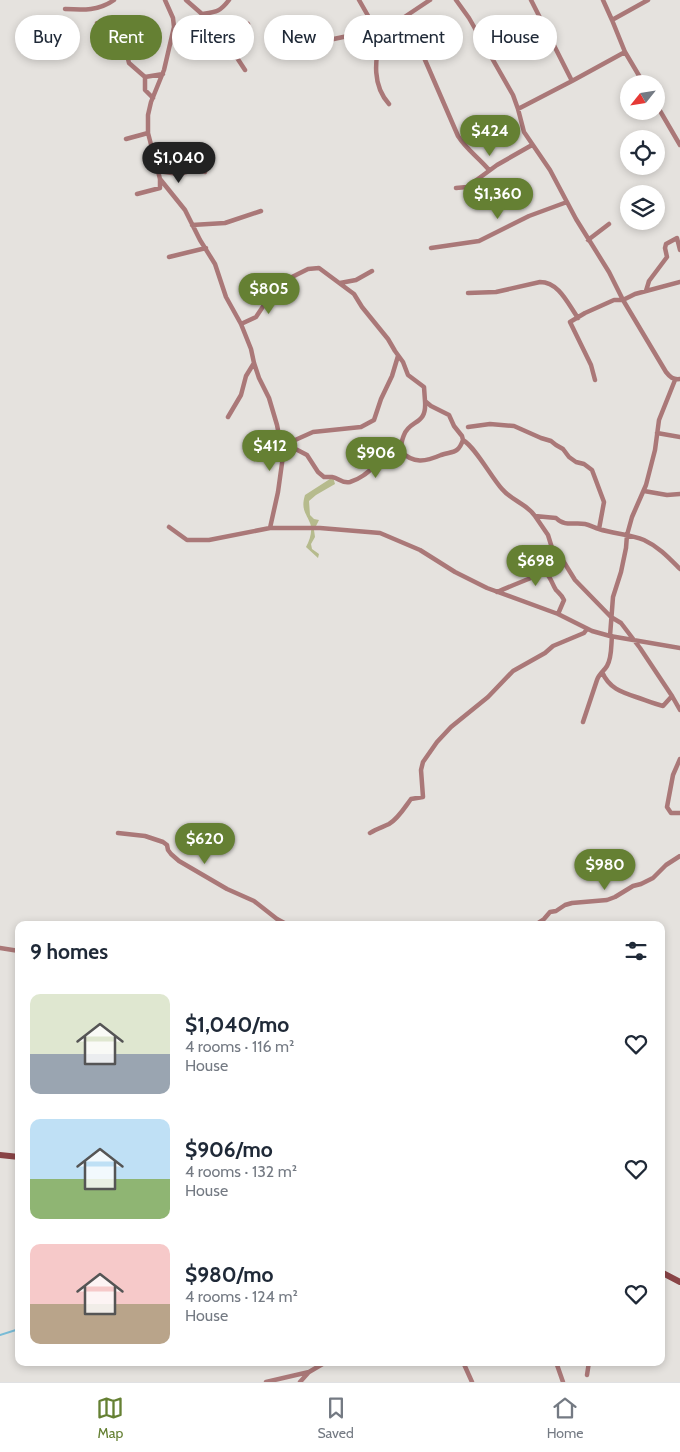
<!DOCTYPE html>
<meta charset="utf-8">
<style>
body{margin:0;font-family:Cabin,sans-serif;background:#f6f6f7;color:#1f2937;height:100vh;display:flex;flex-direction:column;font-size:19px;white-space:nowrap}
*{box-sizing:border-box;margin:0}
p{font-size:16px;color:#747a83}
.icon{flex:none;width:28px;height:28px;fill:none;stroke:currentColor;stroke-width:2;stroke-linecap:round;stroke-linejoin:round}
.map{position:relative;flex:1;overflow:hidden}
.side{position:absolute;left:15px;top:921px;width:650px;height:445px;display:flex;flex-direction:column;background:#fff;border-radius:10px;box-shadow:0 2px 8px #0003}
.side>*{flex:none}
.top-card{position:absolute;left:15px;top:15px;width:650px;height:45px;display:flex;gap:10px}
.needle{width:32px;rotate:240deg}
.tools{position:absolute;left:620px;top:75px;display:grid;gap:10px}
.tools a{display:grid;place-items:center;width:45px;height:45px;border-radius:50%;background:#fff;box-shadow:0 2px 8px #0003;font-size:25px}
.price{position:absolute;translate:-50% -42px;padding:0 11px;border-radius:18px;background:#658033;color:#fff;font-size:16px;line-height:32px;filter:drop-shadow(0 1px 2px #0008)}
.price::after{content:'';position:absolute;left:50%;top:30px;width:15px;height:11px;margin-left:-8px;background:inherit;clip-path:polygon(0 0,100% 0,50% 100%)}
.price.current{background:#222;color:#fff}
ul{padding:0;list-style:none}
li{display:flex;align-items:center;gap:15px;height:125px;padding:0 15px}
li span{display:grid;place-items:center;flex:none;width:140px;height:100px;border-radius:10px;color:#555}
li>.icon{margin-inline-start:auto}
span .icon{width:60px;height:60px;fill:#fffc;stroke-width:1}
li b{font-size:21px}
h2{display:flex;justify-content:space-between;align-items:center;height:60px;padding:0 15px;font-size:21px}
.chip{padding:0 18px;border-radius:22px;background:#fff;box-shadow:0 2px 8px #0003;font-size:18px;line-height:45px}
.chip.current{background:#658033;color:#fff}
.tabs{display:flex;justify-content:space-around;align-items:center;height:70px;border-top:1px solid #e0e1e3;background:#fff;font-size:14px;color:#747a83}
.tabs a{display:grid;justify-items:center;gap:2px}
.tabs .current{color:#658033}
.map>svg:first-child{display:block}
</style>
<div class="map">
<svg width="680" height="1382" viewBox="0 0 680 1382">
<rect width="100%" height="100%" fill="#e5e2de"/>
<!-- green -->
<path fill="#b6bb8d" d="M333,477L335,484L316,495L309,501L310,515L314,519L319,520L314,530L315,537L311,544L312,549L319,554L318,558L306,547C310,540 313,530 310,523C305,511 301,509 305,495Z"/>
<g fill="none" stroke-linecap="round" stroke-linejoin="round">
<!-- stream -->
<path stroke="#79bcd6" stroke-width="2" d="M0,1335L19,1329"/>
<!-- street -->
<path stroke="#aa7878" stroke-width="4.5" d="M165,0L173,18L174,27L164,70L151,102L148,115V133L160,179L185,210L200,240L215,264L226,297L241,324L251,349L254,363L259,378L269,398L277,425L283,456L278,492L270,528H320L380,533L420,550L455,572L487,588L558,614L592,631L610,636L680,648
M186,0L202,14L224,38L233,35L248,24
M359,0L371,21L378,39
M456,0L469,18L513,95L518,109L524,132L550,170L576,219L609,272L623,300L666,372C670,377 673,380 680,379
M531,0L572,81L625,52
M603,0L612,20
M65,9C83,10 99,11 114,0
M202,14C216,12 220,12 229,0
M97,23L101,34L126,51L129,63L145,77L163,74
M394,24L422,53L458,136C467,150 479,158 489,170
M224,38L245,70
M380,38C375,61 372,85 389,104
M290,46L324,41L348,36L375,40L380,38L394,24L430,0
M145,77V90L153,98
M644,84L625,52L612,20L648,0
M656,104L680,145
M518,109L572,81
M126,139L148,133
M158,171L179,174L197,169L205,172
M456,188L467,187L497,165L532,145
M137,194L160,188V179
M192,225L225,223L261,211
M588,240L609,224
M431,248L479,241L529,216L567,202
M169,257L206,248
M340,283L356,280L372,271
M646,291L649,281L667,257L665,248L666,244L677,238L680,250
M468,293L496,292L540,282C559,282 568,304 578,318
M241,324L256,317L278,284L308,269L319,268L354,294L362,307L388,339L395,351L403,362L408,375L424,387L425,401L431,406L449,415L454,426L462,436L463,440C476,448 491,477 502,489C512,501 526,503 535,516L556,518C565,527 574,522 585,524C590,525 595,528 599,529C614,534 630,534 644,540C659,547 669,558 680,569
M595,380L591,365L570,322L585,313L614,300H623L635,294L680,282
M228,417L241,395L246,376L254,363
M468,427L490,424L514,426L541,438L551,441L556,445L563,449L569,457L576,462L584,464L592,470L604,502L599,529
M657,433L680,437
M286,444L307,455L318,472L324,477C327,477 330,477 332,477C339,478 342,484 350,482C371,476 379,455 400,451C414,464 425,462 441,455C453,451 458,454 463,440
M284,445L313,432L361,427L374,420L381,399L392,376L398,356
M400,451C401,446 402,439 404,435C410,419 427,426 425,401
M644,491L667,495L680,494
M535,516L548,535L552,548L562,559L575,580L611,617L621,623L640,648L672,696L680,710
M169,527L187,540H209L270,528
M497,592C513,585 529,579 545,572C551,577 552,584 556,590C560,594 562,595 564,600L558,614
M610,636L613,597L621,572L626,548L627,535L632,517L646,485L655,450L659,420L675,380
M602,672C609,688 621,692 636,697C645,700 654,704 663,706L672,696
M583,722L597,680C599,674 604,671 607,666C612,658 611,645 612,636
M680,759L673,775L667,807L671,813H680
M118,833L145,836L163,842L167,845L168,850L171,854L179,861L227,889L254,901L277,919L288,925
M370,833C376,829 383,827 389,824C398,819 405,807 411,799L423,797L421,770L423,762L437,742L451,727L488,697L513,671L545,653L553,646L584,633L587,629
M535,925L544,919L550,912L556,911L565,905L572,903L607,900L615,897L633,886L641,884L653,878L666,865L680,856
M0,948L19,951
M463,1362L472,1382
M556,1362L563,1382
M587,1375L589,1362
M266,1382L309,1372L326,1362
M300,1382L308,1373"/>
<!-- secondary -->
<path stroke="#894446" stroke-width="6" d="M0,1155L19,1157
M661,1272L680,1282"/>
</g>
</svg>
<div class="tools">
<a><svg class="needle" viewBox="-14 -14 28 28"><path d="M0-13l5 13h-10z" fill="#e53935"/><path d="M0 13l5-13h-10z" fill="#747a83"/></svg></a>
<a><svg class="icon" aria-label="locate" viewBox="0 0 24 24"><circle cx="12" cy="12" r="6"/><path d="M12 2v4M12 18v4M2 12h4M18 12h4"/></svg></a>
<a><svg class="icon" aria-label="layers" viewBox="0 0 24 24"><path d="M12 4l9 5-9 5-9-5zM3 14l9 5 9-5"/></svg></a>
</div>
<b class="price" style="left:490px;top:157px">$424</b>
<b class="price current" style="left:179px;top:184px">$1,040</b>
<b class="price" style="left:498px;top:220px">$1,360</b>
<b class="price" style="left:269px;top:315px">$805</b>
<b class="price" style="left:270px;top:472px">$412</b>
<b class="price" style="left:376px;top:479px">$906</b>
<b class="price" style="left:536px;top:587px">$698</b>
<b class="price" style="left:205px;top:865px">$620</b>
<b class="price" style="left:605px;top:891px">$980</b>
<div class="top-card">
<a class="chip">Buy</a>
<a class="chip current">Rent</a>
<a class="chip">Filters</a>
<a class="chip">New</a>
<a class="chip">Apartment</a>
<a class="chip">House</a>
</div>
<section class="side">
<h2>9 homes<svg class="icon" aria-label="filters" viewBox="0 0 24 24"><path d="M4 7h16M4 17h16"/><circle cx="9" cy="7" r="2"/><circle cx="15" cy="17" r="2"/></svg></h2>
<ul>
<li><span style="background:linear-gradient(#dfe7d0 60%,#9aa5b1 0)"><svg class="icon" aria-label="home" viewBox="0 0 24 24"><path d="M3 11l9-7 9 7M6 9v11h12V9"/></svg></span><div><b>$1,040/mo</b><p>4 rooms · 116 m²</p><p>House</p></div><svg class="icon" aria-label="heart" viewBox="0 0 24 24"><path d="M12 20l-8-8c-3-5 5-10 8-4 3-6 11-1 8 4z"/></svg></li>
<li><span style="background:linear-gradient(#bfe0f5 60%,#8fb573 0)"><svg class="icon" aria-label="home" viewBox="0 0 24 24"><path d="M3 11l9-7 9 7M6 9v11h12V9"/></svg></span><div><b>$906/mo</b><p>4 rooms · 132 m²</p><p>House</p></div><svg class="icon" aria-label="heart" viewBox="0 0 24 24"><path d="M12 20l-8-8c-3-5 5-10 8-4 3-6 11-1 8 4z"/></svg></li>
<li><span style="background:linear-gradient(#f6c9c9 60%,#b9a48a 0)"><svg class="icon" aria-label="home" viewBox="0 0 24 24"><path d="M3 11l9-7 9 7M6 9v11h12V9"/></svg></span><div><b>$980/mo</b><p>4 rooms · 124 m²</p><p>House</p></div><svg class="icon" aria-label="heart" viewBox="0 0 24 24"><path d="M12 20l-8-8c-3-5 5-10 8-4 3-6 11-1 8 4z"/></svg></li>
</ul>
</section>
</div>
<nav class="tabs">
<a class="current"><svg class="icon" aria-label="map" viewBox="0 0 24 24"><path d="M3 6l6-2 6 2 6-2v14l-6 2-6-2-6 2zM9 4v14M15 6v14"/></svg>Map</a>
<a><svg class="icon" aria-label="saved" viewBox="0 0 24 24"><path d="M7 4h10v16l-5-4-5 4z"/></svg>Saved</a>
<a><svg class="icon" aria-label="home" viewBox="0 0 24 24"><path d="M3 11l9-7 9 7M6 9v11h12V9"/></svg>Home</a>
</nav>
